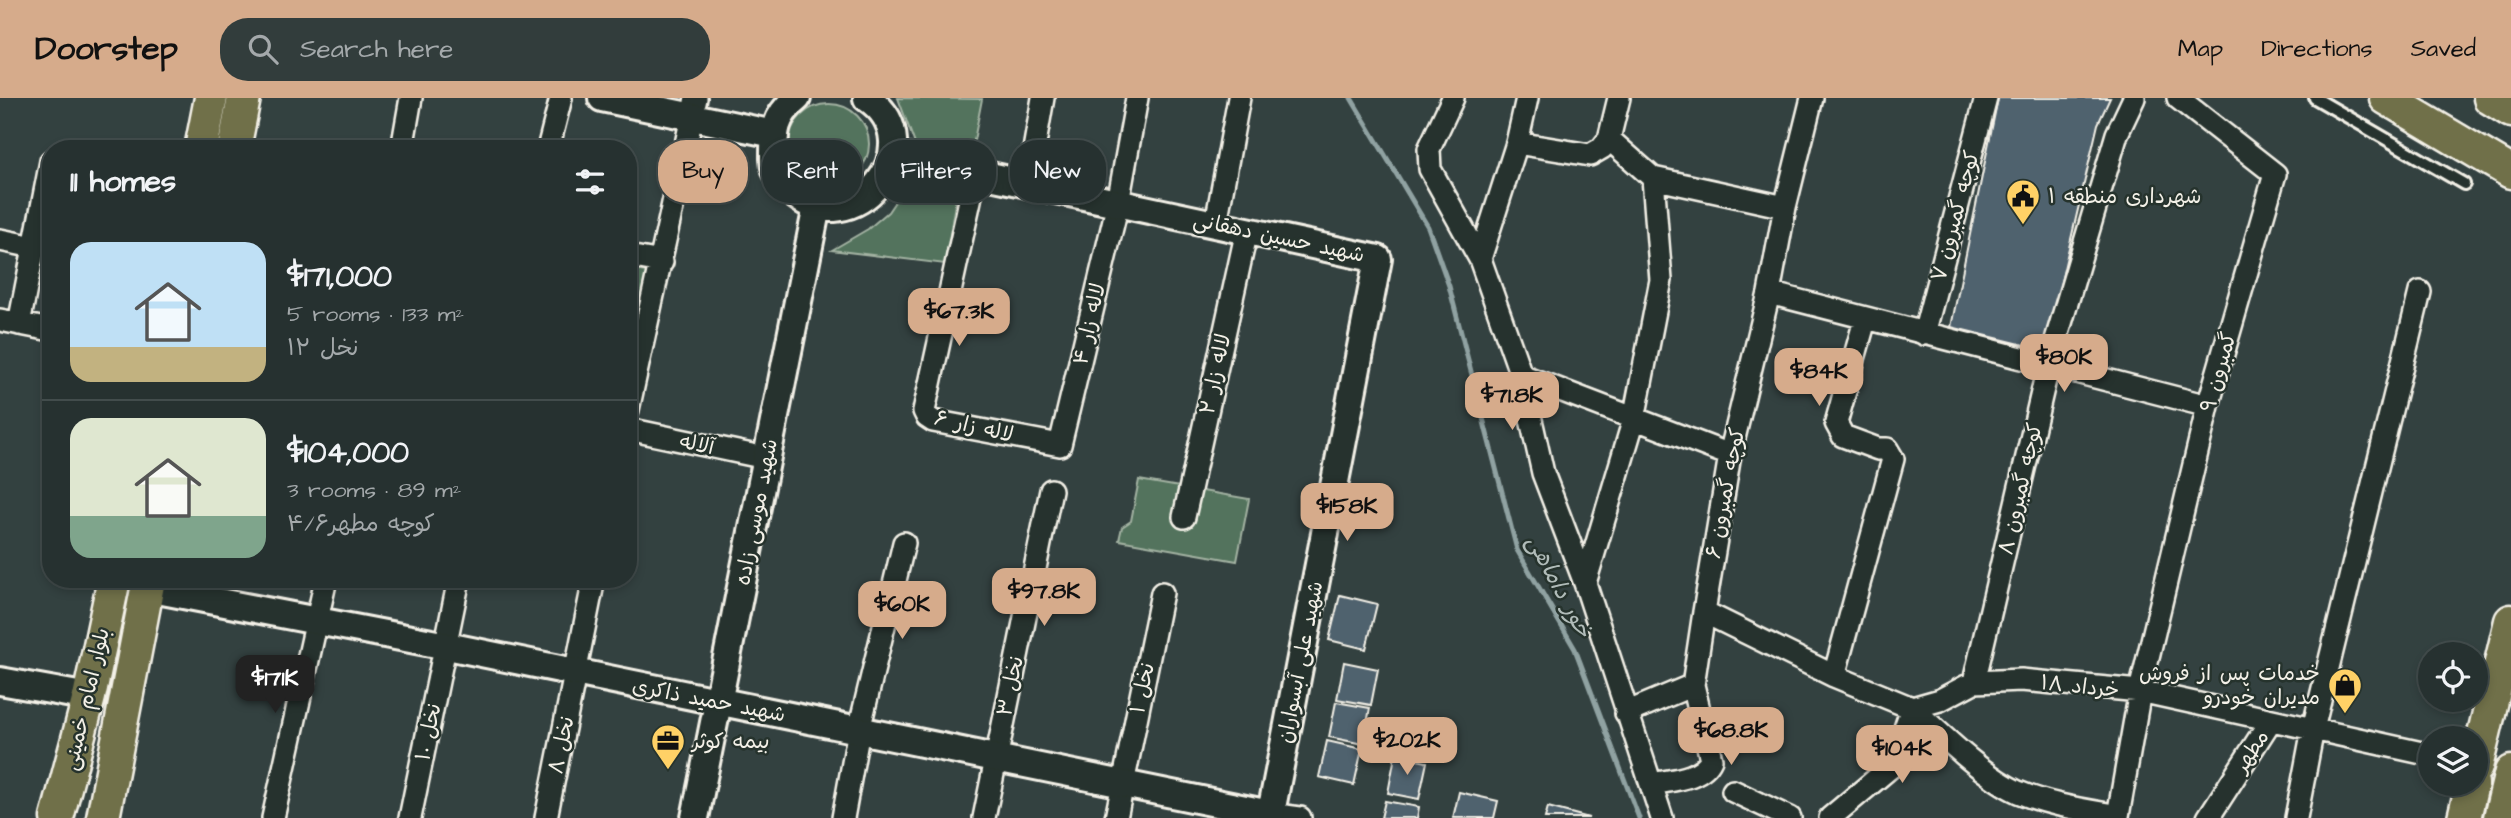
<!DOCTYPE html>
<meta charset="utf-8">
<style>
body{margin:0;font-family:"Architects Daughter","Playpen Sans Arabic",sans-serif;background:#323d3c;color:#f1f3f6;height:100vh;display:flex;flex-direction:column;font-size:26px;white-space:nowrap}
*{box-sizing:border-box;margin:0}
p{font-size:23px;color:#a4a9ab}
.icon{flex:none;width:38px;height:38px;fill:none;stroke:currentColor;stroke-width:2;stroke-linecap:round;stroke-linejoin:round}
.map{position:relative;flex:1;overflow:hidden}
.side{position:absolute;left:42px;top:42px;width:595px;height:448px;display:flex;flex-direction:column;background:#263130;border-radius:28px;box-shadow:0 4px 10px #0003,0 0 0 2px #424c4c}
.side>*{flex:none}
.hud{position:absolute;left:658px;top:42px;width:665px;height:63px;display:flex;gap:14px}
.fabs{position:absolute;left:2418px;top:544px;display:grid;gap:14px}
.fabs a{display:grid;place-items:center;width:70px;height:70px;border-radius:50%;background:#263130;box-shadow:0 4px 10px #0003,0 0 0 2px #424c4c;font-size:35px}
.price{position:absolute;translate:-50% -60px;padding:0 16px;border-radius:14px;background:#d6ab8b;color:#111;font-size:23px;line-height:46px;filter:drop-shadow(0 2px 4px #0008)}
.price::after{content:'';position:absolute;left:50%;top:42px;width:21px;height:16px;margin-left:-10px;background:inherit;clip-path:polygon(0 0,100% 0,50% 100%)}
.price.selected{background:#222;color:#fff}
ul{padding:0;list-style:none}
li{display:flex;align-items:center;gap:21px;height:175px;padding:0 28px}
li+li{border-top:2px solid #424c4c}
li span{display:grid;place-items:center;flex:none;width:196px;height:140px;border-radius:21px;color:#555}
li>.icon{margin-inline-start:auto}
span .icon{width:84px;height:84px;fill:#fffc;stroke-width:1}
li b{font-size:30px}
h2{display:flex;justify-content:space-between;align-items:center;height:84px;padding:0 28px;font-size:30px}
.chip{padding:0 24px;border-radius:28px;background:#263130;box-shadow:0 4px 10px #0003,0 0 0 2px #424c4c;font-size:24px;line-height:63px}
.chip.selected{background:#d6ab8b;color:#111}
header{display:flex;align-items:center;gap:42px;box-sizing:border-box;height:98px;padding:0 35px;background:#d6ab8b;color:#111}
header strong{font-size:33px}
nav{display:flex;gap:38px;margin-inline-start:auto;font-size:24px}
.search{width:490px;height:63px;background:#323d3c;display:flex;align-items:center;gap:18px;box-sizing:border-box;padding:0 24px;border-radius:28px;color:#a4a9ab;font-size:26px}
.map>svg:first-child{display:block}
</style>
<header>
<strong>Doorstep</strong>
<div class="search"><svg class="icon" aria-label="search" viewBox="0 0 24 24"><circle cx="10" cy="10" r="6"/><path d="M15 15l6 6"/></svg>Search here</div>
<nav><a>Map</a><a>Directions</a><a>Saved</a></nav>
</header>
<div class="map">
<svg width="2511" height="720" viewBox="0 0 2511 720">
<rect width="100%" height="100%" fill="#334140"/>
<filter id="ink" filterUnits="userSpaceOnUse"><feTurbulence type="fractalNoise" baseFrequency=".0143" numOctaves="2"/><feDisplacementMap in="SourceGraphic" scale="14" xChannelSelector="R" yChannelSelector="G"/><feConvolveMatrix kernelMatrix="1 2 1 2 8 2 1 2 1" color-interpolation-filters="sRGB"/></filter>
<g filter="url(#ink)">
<!-- green -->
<path fill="#52735d" stroke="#a3b2a2" stroke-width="2" d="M898,0L982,1L970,63L930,55L915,46Z
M789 46a40 40 0 1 1 80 0a40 40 0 1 1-80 0Z
M926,79L958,88L945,166L832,152L868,131L888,114L909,83Z
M628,171L647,174L628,271Z
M1139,382L1249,401L1237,463L1119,442L1122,429L1131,423Z"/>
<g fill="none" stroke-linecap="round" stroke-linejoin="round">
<!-- stream -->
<path stroke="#90a2a2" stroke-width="5" d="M1351,0L1428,129L1449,188L1517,452L1575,551L1639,720"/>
</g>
<!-- building -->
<path fill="#50626e" stroke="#f4f1e8" stroke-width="2" d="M1998,0H2110L2098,26L2045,252L1951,229Z
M1340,497L1377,506L1366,551L1329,542Z
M1344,564L1378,571L1371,607L1337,601Z
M1336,604L1370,610L1363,646L1329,639Z
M1327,643L1362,651L1354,687L1319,679Z
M1395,658L1427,664L1419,701L1388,695Z
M1459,694L1498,703L1494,720H1453Z
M1385,703L1419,709L1417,720H1381Z
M1548,709L1589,720H1545Z"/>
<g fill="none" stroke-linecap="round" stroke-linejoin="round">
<!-- service casing -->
<g stroke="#f4f1e8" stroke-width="16">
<path id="service" d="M2315,0L2464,86"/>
</g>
<!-- minor casing -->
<g stroke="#f4f1e8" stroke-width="26">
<path id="minor" d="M1453,0L1429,51L1430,71L1480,161L1521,277L1543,375L1585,485L1662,720
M1609,41L1653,80L1785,109
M1517,45L1590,57L1602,50L1609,41L1619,0
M402,51L411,0
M548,51L561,0
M976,75L924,313L927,319L933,323L1060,347L1118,105L1137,0
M1028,86L1043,0
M1216,125L1239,0
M0,142L34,149
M628,158L662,164
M1480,161L1517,45L1527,0
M1769,195L2208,308
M0,222L51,232
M19,226L51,63
M1924,236L1986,0
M1521,277L1730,357
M628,312L696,0
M628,331L766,360
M1184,419L1247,132
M1585,485L1634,321L1661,182L1653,80
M1704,514L1834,578L1912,610L1940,602L1974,584L2021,582L2140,593L2431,657
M1834,578L1893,361L1887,351H1878L1843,338L1836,325L1865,222
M1974,584L2048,269L2117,36L2134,0
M1626,615L1693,587
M1651,686C1671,682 1702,681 1711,661L1693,587L1704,514L1730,357L1769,195L1785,109L1812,0
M1733,693L1790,720
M1270,716L1300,720
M273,720L326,481
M410,720L459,481
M546,720L594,481
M843,720L859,632L904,445
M984,720L1051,392
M1116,720L1162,495
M1830,720L1892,668L1912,610C1941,636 1983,678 2018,694C2049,707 2085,712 2118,718L2140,593L2208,308L2275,76L2178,0
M2208,720L2271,622
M2296,720L2313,631L2420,194"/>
</g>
<!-- tertiary casing -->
<g stroke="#f4f1e8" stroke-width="32">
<path id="tertiary" d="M602,0L774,36
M797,0C774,19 774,33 774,61C774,74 782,85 791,93C853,151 936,46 867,0
M892,57L1378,161L1270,720
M147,490L447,548L1270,716
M0,583L89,599
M695,720L817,108"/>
</g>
<!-- primary casing -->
<g stroke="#f4f1e8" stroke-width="37">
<path id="primary" d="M2386,0L2511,74
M2490,0L2511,13
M201,51L211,0
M234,51L244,0
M2476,669L2511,523
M57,720L89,599L114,481
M103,720L149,481
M2464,720L2472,686
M2500,720L2511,674"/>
</g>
<!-- service -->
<use href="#service" stroke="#26332d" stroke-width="10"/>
<!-- minor -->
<use href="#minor" stroke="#26332d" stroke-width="21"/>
<!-- tertiary -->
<use href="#tertiary" stroke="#26332d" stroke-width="26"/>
<!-- primary -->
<use href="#primary" stroke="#70704a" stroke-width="32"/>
</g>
</g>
<!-- icons -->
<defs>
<g id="civic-pin" transform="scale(1.75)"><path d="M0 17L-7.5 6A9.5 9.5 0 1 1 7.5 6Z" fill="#ffd166" stroke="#26332d"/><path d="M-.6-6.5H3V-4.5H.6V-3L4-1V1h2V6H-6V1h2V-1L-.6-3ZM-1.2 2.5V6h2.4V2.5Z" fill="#111"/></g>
<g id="shop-pin" transform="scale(1.75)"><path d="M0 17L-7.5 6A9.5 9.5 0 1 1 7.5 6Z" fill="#ffd166" stroke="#26332d"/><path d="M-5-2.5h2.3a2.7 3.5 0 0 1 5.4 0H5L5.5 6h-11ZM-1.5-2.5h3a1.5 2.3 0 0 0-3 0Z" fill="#111"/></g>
<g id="office-pin" transform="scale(1.75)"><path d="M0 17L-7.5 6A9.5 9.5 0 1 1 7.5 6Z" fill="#ffd166" stroke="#26332d"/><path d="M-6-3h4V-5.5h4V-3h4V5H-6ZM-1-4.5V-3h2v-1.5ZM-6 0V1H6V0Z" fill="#111"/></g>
</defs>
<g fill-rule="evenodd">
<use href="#civic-pin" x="2023" y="98"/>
<use href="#shop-pin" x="2345" y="587"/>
<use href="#office-pin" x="668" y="643"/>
</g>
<g text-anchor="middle" stroke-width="5" stroke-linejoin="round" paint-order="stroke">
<!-- poi labels -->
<g font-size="21" fill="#f4f1e8" stroke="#26332d" text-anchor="start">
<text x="2048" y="105">شهرداری منطقه ۱</text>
<text x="2320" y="582" text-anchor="end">خدمات پس از فروش<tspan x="2320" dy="24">مدیران خودرو</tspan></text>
<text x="692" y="650">بیمه کوثر</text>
</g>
<!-- street labels -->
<g font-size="21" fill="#f4f1e8" stroke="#26332d">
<text transform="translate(1955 118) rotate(-75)" y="7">کوچه گمبرون ۷</text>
<text transform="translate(1279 139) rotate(12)" y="7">شهید حسین دهقانی</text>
<text transform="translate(1089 226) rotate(-77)" y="7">لاله زار ۴</text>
<text transform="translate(2218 274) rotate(-74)" y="7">گمبرون ۹</text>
<text transform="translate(1215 276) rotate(-78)" y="7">لاله زار ۲</text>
<text transform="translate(974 328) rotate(13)" y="7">لاله زار ۶</text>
<text transform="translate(697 346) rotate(12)" y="7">آلاله</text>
<text transform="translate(2020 391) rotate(-77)" y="7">کوچه گمبرون ۸</text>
<text transform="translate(1725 395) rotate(-79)" y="7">کوچه گمبرون ۶</text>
<text transform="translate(756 414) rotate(-79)" y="7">شهید موسی زاده</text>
<text transform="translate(1300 564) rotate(-79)" y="7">شهید علی آبسواران</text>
<text transform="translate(1010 588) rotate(-78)" y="7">نخل ۳</text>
<text transform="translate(2080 588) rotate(6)" y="7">خرداد ۱۸</text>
<text transform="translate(1142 590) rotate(-78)" y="7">نخل ۱</text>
<text transform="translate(86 601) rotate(-77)" y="7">بلوار امام خمینی</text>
<text transform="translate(709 602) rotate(11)" y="7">شهید حمید ذاکری</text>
<text transform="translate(428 634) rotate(-78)" y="7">نخل ۱۰</text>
<text transform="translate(561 647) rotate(-78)" y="7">نخل ۸</text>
<text transform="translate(2251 653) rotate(-57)" y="7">مطهر</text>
</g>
<!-- water labels -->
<g font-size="23" font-style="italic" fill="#b1bcb9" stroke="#26332d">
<text transform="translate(1560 488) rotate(62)" y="8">خور داماهی</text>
</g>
</g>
</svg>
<div class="fabs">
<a><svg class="icon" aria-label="locate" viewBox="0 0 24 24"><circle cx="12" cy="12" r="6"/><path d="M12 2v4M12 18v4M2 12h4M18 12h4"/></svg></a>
<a><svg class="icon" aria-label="layers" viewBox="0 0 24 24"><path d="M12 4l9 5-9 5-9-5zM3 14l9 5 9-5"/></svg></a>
</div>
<b class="price" style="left:959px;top:250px">$67.3K</b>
<b class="price" style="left:2064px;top:296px">$80K</b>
<b class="price" style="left:1819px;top:310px">$84K</b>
<b class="price" style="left:1512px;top:334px">$71.8K</b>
<b class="price" style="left:1347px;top:445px">$158K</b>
<b class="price" style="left:1044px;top:530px">$97.8K</b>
<b class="price" style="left:902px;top:543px">$60K</b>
<b class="price selected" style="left:275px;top:617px">$171K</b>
<b class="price" style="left:1731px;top:669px">$68.8K</b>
<b class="price" style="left:1407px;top:679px">$202K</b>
<b class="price" style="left:1902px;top:687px">$104K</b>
<div class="hud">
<a class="chip selected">Buy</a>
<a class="chip">Rent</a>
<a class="chip">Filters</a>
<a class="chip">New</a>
</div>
<section class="side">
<h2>11 homes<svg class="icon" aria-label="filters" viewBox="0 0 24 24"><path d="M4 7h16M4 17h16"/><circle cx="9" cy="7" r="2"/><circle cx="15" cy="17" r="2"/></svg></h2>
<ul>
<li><span style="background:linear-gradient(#bfe0f5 75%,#c2b280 0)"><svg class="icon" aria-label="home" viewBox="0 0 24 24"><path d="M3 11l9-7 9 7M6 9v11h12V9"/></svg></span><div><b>$171,000</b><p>5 rooms · 133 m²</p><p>نخل ۱۲</p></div></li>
<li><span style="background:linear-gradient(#dfe7d0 70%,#7fa58c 0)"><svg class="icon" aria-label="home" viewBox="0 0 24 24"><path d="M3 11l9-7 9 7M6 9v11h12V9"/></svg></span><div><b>$104,000</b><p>3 rooms · 89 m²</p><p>کوچه مطهر۴/۶</p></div></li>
</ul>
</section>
</div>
